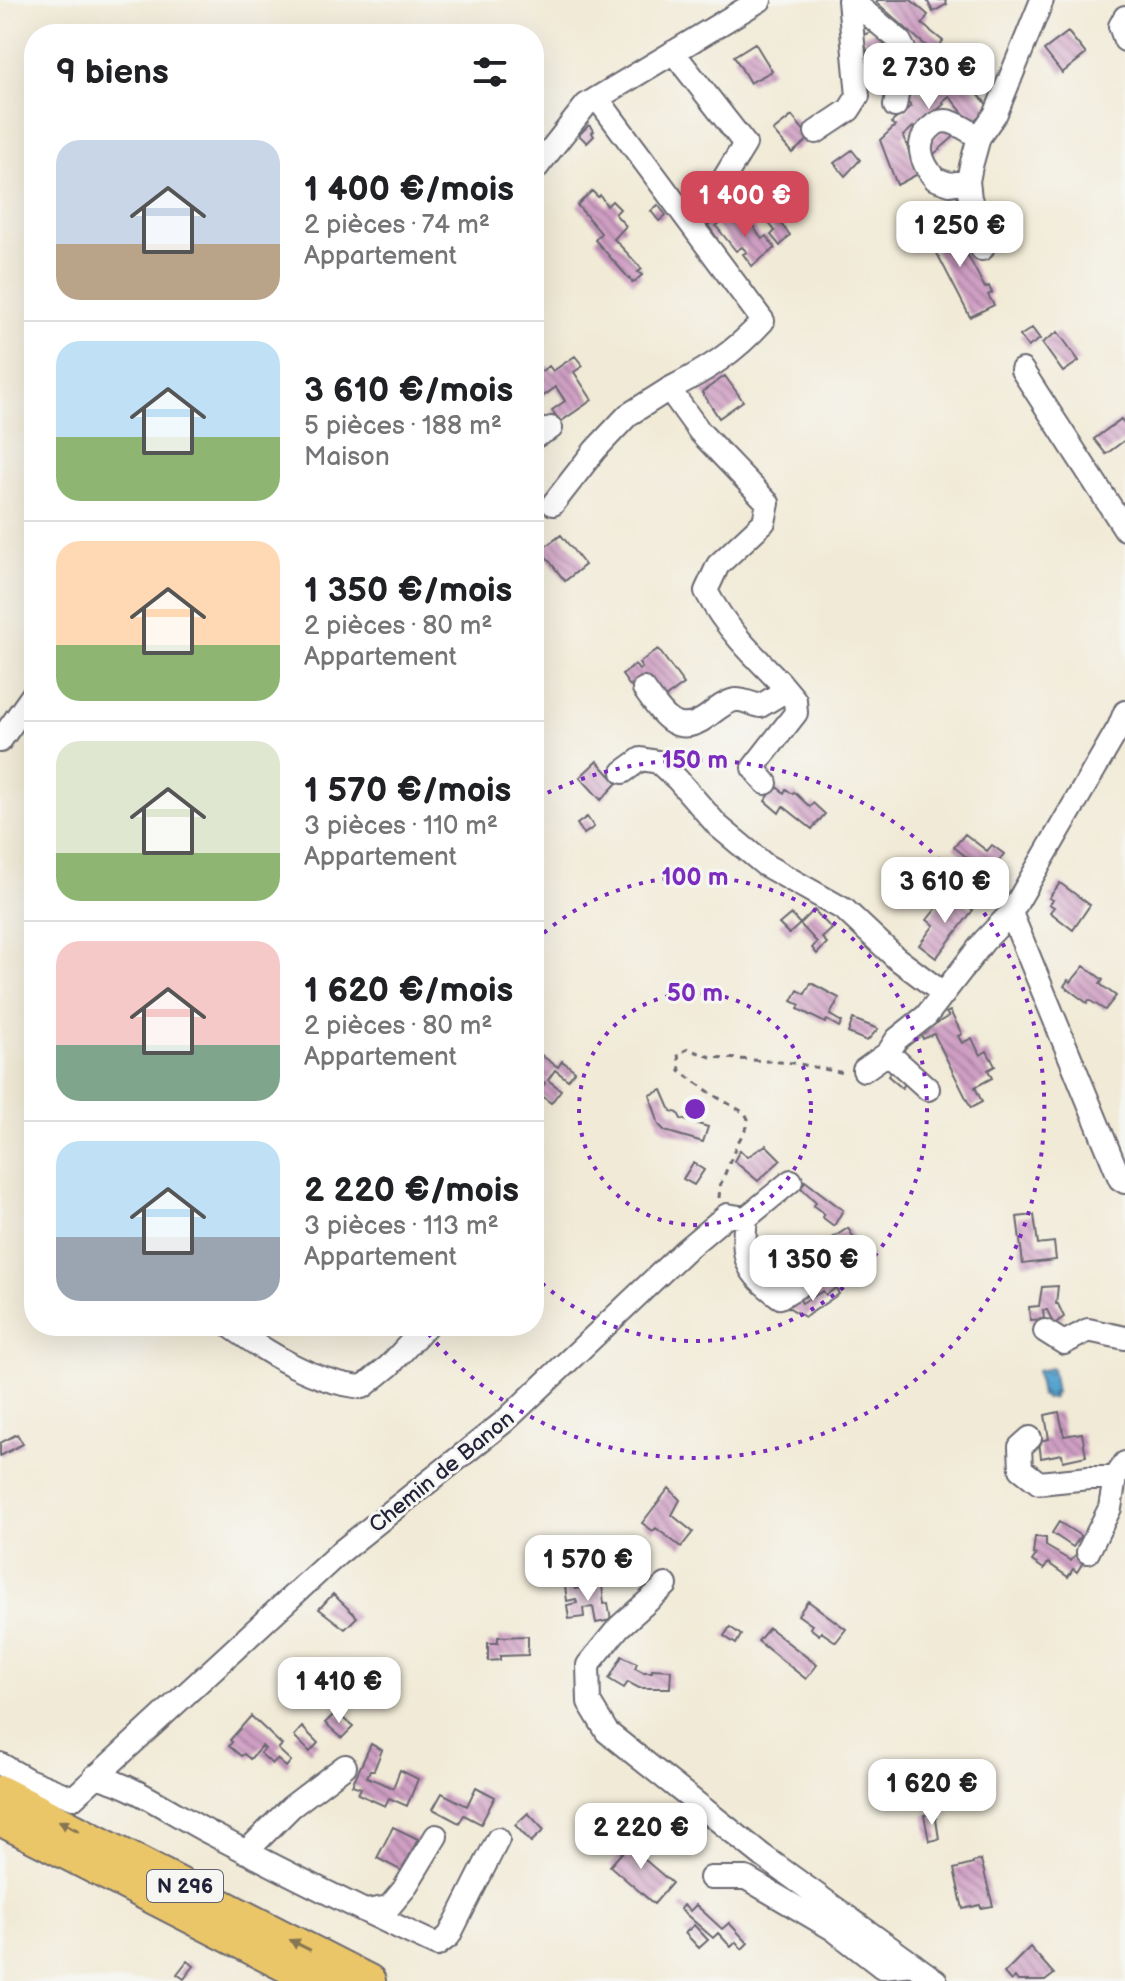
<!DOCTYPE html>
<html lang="fr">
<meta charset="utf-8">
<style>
body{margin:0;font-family:"Balsamiq Sans",sans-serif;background:#f6f6f6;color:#202124;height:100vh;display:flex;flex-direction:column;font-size:30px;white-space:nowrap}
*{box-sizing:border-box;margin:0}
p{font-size:26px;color:#757577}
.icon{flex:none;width:44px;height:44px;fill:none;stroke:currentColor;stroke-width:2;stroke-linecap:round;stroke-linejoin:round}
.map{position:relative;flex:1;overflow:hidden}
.sheet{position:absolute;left:24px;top:24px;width:520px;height:1312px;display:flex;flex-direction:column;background:#fff;border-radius:32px;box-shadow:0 8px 32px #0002}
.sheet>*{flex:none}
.price{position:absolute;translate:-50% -68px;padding:0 18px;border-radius:16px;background:#fff;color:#222;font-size:26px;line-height:52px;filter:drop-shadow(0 2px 4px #0008)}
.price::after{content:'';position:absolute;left:50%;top:48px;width:24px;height:18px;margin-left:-12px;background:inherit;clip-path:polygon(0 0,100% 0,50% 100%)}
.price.active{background:#d1495b;color:#fff}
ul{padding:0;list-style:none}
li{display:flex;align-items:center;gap:24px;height:200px;padding:0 32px}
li+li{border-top:2px solid #e0e0e0}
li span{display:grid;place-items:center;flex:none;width:224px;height:160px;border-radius:24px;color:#555}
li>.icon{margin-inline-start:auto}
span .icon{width:96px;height:96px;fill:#fffc;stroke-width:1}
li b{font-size:34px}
h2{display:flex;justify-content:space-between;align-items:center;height:96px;padding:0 32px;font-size:34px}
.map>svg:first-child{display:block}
</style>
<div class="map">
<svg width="1125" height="1981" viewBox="0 0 1125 1981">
<defs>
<pattern id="water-waves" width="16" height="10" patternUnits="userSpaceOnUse" patternTransform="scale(2)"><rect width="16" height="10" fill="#56a4cf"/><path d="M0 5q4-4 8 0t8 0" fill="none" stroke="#4785a9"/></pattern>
<pattern id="building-back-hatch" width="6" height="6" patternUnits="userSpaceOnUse" patternTransform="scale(2)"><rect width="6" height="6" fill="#cf9fc3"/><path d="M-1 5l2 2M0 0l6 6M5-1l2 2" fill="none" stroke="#a881a0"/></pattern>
</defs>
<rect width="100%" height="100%" fill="#f6f6f2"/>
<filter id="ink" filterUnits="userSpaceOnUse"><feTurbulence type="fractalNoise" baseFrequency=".0125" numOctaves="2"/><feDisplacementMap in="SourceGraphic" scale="16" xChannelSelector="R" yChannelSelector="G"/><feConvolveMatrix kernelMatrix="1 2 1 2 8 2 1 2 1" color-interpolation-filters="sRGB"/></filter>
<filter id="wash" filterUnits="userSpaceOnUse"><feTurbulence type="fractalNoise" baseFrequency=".006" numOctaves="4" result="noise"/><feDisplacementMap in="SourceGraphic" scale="32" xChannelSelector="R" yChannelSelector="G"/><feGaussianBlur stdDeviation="1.8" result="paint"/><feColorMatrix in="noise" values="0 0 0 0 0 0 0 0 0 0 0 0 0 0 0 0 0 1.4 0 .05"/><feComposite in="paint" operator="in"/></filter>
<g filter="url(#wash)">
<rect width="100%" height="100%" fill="#f1ead6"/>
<!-- water -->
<path fill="url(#water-waves)" stroke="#3c6385" stroke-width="2" d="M1052,1368L1056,1393L1053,1394V1398L1045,1399L1044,1396H1041L1037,1371Z"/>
<g id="blocks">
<!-- building -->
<path fill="url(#building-back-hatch)" d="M878,0H911L928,15L922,24L943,41L934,53L876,2Z
M927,0H945L947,4L933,12Z
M879,30L888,58L877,61L881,72L870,75L866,65L871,63L862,35Z
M1068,32L1086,54L1062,73L1044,50Z
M755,43L772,71L750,83L734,56Z
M940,49L989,107L971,123L949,96L942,102L944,104L915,130L913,127L903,136L918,174L897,185L880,140L895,126L891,123L911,106L905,99L917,89L923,95L929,89L923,83L932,76L922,65Z
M792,116L810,138L792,153L773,131Z
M589,125L594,131L592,133L594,136L587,143L579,135Z
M948,125L957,134L933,155L924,146Z
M852,150L860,160L845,176L834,163Z
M592,191L598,197L600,195L607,206L612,201L620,209L615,214L626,226L614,239L642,269L638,272L642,275L633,283L595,240L601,233L577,205Z
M698,196L716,219L708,225L717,238L713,241L687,204Z
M764,203L790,235L780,246L771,235L775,231L757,208Z
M658,205L666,215L659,221L651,211Z
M733,213L745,228L751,223L762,239L766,236L775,248L752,266L743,254L747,252L742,247L736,251L716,226Z
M949,220L985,288L989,286L992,293L988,295L994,305L970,317L926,232Z
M1032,328L1040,339L1028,347L1020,336Z
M1058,332L1079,361L1063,372L1042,343Z
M575,356L583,366L574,372L592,400L560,422L552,410L565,401L556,387L542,397L534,384V376L549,366L553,371Z
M725,376L743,401L719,418L702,392Z
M1121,419L1125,424V440L1106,454L1094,439Z
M561,535L585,565L565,581L541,550Z
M658,649L684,684L662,700L644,676L630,686L622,675L635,665L639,670L642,668L639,663Z
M597,761L617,783L601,800L580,777Z
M776,786L784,793L786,789L793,794L794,792L810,807L813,803L825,814L812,829L783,806L779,813L765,801Z
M587,817L594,827L584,834L577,824Z
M965,834L987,851L992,845L1004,854L989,873L979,864L975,871L971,867L974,863L954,847Z
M1060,883L1090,905L1073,930L1050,912L1054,907L1049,904L1053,900L1049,898Z
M956,897L973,910L936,958L919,945L934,925L927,920L943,900L950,905Z
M814,910L832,929L822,938L827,943L817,954L812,948L817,942L800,924Z
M791,914L800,924L789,934L779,924Z
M1084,966L1103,980L1100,984L1116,996L1105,1010L1089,1000L1087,1003L1064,986L1068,980L1071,982Z
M811,983L839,998L830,1015L842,1022L839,1027L827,1020L825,1023L798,1009L800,1005L792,1001L798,990L805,994Z
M950,1011L962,1034L958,1036L962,1043L972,1038L980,1055L987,1051L995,1066L988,1070L992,1078L975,1087L982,1102L971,1108L934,1034L923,1039L920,1033L949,1016L946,1013Z
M853,1019L878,1029L867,1041L848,1033Z
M534,1050L558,1067L562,1061L575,1071L568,1080L555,1070L548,1080L561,1090L551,1103L538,1093L545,1083L534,1075Z
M893,1069L907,1081L902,1088L888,1076Z
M662,1090L671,1111L678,1113L681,1119L708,1127L703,1142L665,1131L659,1125L650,1095Z
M766,1145L781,1160L758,1181L734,1161L740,1150L747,1157Z
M693,1163L704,1170L694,1185L683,1179Z
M805,1181L843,1210L834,1226L822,1217L824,1214L814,1206L816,1202L801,1188Z
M1034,1215L1038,1244L1054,1242L1056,1260L1023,1264L1017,1217Z
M848,1228L858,1245L862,1243L872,1259L850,1273L831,1239Z
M1058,1286L1056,1304H1058L1064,1317L1054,1324L1047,1310H1043L1044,1319L1030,1320L1029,1307L1039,1306L1042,1287Z
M836,1288L839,1294L805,1317L788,1307L799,1298L802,1303L823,1291L826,1295Z
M1059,1412L1064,1436L1082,1433L1086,1456L1063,1461L1062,1454L1041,1458L1039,1441L1049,1439L1045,1415Z
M17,1434L23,1444L0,1456V1443Z
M669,1488L680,1500L672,1515L693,1532L681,1547L656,1528L653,1531L642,1523Z
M1059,1522L1081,1536L1073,1547L1052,1533Z
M1035,1537L1046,1538V1546L1071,1561L1076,1554L1085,1559L1077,1572L1073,1569L1068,1577L1048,1563L1044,1569L1032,1561L1036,1555L1033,1554Z
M574,1585L575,1589L602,1585L604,1604L608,1603L611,1620L596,1623L593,1607L583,1608L584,1617L569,1619L567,1605L577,1603L576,1599L567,1601L565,1586Z
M333,1594L357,1617L345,1629L319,1609Z
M808,1601L846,1629L836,1642L821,1632L819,1635L810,1628L812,1625L798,1615Z
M730,1627L741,1635L736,1644L724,1636Z
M769,1628L817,1665L806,1679L758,1641Z
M528,1636V1655L500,1656V1660L488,1661V1643H498V1637Z
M622,1656L637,1663L635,1668L643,1672H652V1669L671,1670L670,1688H639L628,1682L624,1688L609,1679Z
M336,1712L353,1727L342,1738L325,1723Z
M251,1716L282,1745L278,1749L291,1761L286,1767L277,1759L272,1764L260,1753L265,1749L262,1746L250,1759L244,1754L241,1756L229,1746L232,1742L230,1740Z
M302,1727L318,1743L310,1752L294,1736Z
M371,1744L382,1750L374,1770H370L367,1777L393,1788L400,1770L418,1779L407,1806L389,1798L385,1806L358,1794L361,1788L352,1785Z
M476,1787L495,1797L481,1824L464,1815L459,1823L433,1809L442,1793L467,1806Z
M528,1813L544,1830L531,1842L515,1825Z
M935,1813L939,1839L929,1841L924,1815Z
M393,1827L418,1839L402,1871L377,1858Z
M641,1831L650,1839L637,1853L672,1883L654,1904L610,1866Z
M981,1860L993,1906L981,1908L980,1905L963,1909L954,1869L973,1864V1862Z
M683,1905L690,1911L696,1905L722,1929L729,1923L748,1943L742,1949L736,1942L731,1947L718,1933L713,1938L680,1909Z
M694,1925L708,1940L699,1948L685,1933Z
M1030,1947L1054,1974L1045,1981H1018L1015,1977L1011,1981L1004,1973Z
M187,1961L194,1966L184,1979L177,1974Z"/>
</g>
</g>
<g filter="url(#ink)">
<use href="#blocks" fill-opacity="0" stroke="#6a6871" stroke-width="2"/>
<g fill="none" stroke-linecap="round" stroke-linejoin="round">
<!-- minor casing -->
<g stroke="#6a6871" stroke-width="26">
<path id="minor" d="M851,0L899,40L908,57L899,83L895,106
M1125,17L1120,26L1125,40
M673,52L745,144L715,193
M597,98L763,321C734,353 707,370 669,389
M816,132L849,110L858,96L849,0
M534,171L586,105L760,0
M968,181L950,184L935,179C920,161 913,141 934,125C939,121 944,120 951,122C961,125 970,132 979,137
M982,249L985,231L970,199L968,181L971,166L979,137L996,113L1042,0
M1022,370L1125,529
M534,437L551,428
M553,504L595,450L628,415L669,389L700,432L768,503L764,522L718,565L706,591C725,627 751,653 780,682V694L760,706C752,704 742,699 735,700C725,702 716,710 708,716C676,740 662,714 644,689
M0,741L34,693
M623,772L641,759L658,762L677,779L718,826L765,865L845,910L896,958L944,994
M766,783L753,768L796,713L795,700L780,682
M1011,913L1120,1179L1125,1182
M888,1053L928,1089
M864,1070L888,1053L897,1039L926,1016L984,941L1011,913L1119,727L1125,712
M746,1218C741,1260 746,1272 780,1297L807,1281L829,1261
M230,1326C269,1354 315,1383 363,1387L389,1366L426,1326
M1045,1331L1064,1343L1088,1330L1125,1338
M1030,1438L1020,1447L1021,1469L1039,1483L1089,1478H1115
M1088,1552L1110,1508L1115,1478L1125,1463
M666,1585L619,1627L588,1665L589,1702L607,1732L763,1856L936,1981
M0,1764L28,1780L73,1798L338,1554L505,1421L684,1251L727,1215L746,1218L791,1181
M95,1776C136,1786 173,1814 210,1833C285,1872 361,1910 437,1945L449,1936L498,1839
M246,1852L291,1807L345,1766
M711,1878H746L833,1929L882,1967L913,1964
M366,1911L389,1907L404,1889L436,1836"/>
</g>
<!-- highway casing -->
<g stroke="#6a6871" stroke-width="36">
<path id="highway" d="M0,1792L369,1981
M0,1819L316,1981"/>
</g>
<!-- path -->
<path stroke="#6a6871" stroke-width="3" stroke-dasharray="6 6" stroke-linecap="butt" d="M719,1198L720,1186L737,1144L747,1127L748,1119L745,1113L715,1096L680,1071L678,1054L688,1049L711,1057L794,1063L844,1073"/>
<!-- minor -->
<use href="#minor" stroke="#fff" stroke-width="22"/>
<!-- highway -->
<use href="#highway" stroke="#ebc669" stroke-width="32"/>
</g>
<!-- one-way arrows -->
<defs><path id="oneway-solid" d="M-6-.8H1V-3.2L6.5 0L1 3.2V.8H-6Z" transform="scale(2)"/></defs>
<g fill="#867452">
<use href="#oneway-solid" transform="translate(69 1826) rotate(-153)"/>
<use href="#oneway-solid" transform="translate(300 1945) rotate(-153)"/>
</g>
</g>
<!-- distance rings -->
<g fill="none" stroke="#7b2cbf" stroke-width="4" stroke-dasharray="4 8">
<circle cx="695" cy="1109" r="116"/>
<path d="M535 941A232 232 0 1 1 535 1277"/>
<path d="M537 798A349 349 0 1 1 422 1326"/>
</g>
<g text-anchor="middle" stroke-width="6" stroke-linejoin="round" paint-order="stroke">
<!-- shield labels -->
<rect fill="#f6f6f2" stroke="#626272" stroke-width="2" x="147" y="1870" width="76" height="32" rx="6"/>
<g font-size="20" font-weight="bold" fill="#22223b">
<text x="185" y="1893">N 296</text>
</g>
<!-- street labels -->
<g font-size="22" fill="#22223b" stroke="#f6f6f2">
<text transform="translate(441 1471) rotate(-39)" y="8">Chemin de Banon</text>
</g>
</g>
<circle cx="695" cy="1109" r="12" fill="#7b2cbf" stroke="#f6f6f2" stroke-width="4"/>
<g font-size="24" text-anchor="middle" font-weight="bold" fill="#7b2cbf" stroke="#f6f6f2" stroke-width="6" stroke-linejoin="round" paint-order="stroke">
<text x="695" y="768">150 m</text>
<text x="695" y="885">100 m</text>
<text x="695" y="1001">50 m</text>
</g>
</svg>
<b class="price" style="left:929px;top:111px">2 730 €</b>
<b class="price active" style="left:745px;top:239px">1 400 €</b>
<b class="price" style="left:960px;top:269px">1 250 €</b>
<b class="price" style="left:945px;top:925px">3 610 €</b>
<b class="price" style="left:813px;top:1303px">1 350 €</b>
<b class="price" style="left:588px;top:1603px">1 570 €</b>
<b class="price" style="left:339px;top:1725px">1 410 €</b>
<b class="price" style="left:932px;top:1827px">1 620 €</b>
<b class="price" style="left:641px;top:1871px">2 220 €</b>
<section class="sheet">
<h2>9 biens<svg class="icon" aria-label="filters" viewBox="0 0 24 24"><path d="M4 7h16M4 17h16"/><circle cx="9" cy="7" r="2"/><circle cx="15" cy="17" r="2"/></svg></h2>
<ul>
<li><span style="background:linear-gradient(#c9d6e8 65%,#b9a48a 0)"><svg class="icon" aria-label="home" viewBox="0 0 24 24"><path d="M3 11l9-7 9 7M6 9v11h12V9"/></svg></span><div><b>1 400 €/mois</b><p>2 pièces · 74 m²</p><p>Appartement</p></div></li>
<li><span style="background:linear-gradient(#bfe0f5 60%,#8fb573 0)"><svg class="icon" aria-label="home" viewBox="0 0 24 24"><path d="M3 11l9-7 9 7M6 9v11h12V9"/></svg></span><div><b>3 610 €/mois</b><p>5 pièces · 188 m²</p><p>Maison</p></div></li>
<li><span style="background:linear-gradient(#ffd9b3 65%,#8fb573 0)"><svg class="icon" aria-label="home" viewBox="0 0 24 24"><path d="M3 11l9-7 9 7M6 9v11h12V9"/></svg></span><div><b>1 350 €/mois</b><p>2 pièces · 80 m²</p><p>Appartement</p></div></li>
<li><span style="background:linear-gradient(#dfe7d0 70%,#8fb573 0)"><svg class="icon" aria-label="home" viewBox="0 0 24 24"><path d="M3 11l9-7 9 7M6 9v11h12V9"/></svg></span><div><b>1 570 €/mois</b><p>3 pièces · 110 m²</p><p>Appartement</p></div></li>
<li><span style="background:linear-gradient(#f6c9c9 65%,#7fa58c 0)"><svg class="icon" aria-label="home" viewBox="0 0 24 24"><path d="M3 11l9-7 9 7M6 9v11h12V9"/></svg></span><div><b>1 620 €/mois</b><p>2 pièces · 80 m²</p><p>Appartement</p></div></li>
<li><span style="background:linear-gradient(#bfe0f5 60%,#9aa5b1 0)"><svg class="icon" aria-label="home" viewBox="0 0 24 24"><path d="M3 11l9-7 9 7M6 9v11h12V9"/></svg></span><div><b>2 220 €/mois</b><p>3 pièces · 113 m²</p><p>Appartement</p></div></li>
</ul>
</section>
</div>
